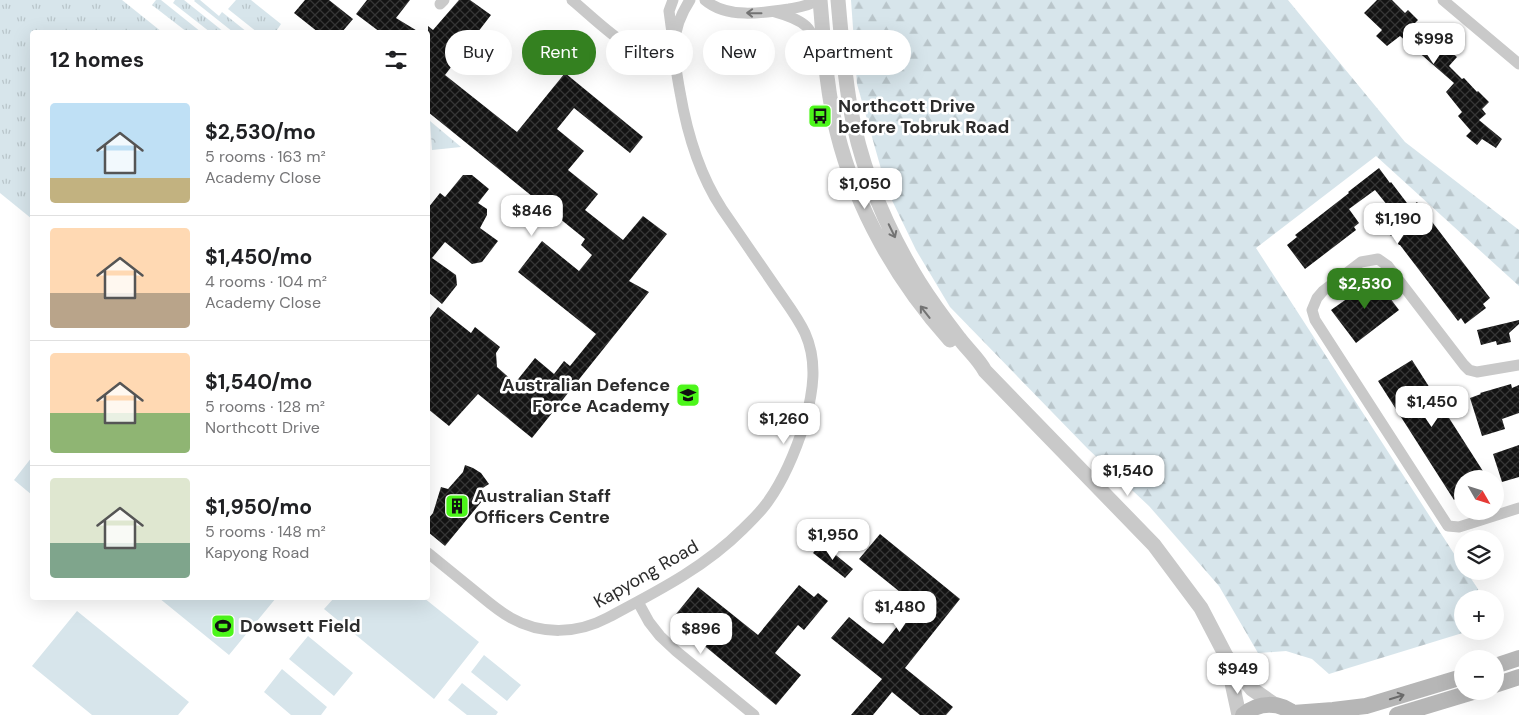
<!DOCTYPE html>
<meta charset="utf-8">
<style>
body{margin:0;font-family:"DM Sans",sans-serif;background:#f6f6f6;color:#202124;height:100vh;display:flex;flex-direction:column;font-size:19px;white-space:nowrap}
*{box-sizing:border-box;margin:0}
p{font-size:16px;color:#757577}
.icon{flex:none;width:28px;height:28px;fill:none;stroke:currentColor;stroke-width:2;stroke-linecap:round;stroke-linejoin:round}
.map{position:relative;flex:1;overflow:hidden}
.drawer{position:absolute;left:30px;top:30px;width:400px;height:570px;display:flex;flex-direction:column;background:#fff;border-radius:5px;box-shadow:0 5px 20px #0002}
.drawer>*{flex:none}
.hud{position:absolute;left:445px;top:30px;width:475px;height:45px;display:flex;gap:10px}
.needle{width:32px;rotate:129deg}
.fabs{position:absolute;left:1454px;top:470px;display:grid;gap:10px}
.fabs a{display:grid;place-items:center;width:50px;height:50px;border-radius:50%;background:#fff;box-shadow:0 5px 20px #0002;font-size:25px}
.price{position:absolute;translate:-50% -42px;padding:0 11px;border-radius:10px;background:#fff;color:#222;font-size:16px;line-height:32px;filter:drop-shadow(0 1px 2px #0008)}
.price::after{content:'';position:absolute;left:50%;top:30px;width:15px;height:11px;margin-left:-8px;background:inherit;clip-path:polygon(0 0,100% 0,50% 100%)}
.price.current{background:#348120;color:#fff}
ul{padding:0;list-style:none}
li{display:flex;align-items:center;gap:15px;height:125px;padding:0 20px}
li+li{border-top:1px solid #e0e0e0}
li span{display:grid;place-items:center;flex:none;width:140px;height:100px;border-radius:5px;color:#555}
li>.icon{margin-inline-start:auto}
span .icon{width:60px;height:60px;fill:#fffc;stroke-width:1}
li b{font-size:21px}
h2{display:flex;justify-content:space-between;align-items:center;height:60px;padding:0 20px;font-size:21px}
.chip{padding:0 18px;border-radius:22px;background:#fff;box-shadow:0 5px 20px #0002;font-size:18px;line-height:45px}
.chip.current{background:#348120;color:#fff}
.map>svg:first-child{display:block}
</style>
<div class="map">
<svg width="1519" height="715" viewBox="0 0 1519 715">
<defs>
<pattern id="grass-tufts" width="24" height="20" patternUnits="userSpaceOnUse" patternTransform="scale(1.25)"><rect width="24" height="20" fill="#d7e5eb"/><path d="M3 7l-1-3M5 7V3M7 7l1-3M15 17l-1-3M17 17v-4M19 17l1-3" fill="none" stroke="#b9c5ca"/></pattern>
<pattern id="forest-firs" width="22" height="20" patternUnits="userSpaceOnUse" patternTransform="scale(1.25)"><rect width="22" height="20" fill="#d7e5eb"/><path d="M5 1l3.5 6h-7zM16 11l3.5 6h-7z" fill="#b9c5ca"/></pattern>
<pattern id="park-crowns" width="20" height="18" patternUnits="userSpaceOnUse" patternTransform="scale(1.25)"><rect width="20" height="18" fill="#d7e5eb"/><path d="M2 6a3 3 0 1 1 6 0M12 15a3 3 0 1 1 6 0" fill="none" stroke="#b9c5ca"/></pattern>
<pattern id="building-cross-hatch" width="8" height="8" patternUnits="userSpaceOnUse" patternTransform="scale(1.25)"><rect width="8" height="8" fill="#131313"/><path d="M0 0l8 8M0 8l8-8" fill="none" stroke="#363636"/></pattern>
</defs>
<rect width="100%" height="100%" fill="#fff"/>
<!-- grass -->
<path fill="url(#grass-tufts)" d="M0,0H122L162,32H32V219L0,193Z
M156,0H161L201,32H187L152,5Z
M175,0H184L224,32H210L173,3Z
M195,0H200L219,16L222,12L247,32H233L194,1Z
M236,0H251L281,24L277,30L280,32H257L228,9Z"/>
<!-- forest -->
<path fill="url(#forest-firs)" d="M851,0H1288L1405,142L1519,230V286L1376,156L1256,248L1462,566V571H1466L1478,589L1481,599H1462V631H1469L1329,674L1312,659L1286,651L1258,653L1219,586L1149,506L1088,449L950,307L916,250L887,190L857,84Z"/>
<!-- park -->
<path fill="url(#park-crowns)" d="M430,121L461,147L432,150Z"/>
<!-- garden -->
<path fill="#d7e5eb" d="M32,457V495L14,480Z
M159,598H276L229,655Z
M334,598H424L479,642L434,699L324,609Z
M77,611L189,702L178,715H92L32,666Z
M308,636L353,673L334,696L289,659Z
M484,655L521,685L507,701L471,672Z
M282,669L327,707L321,715H291L264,692Z
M462,683L498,712L496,715H467L448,700Z"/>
<!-- building -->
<path fill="url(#building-cross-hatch)" d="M305,0H329L353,19L342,32H318L294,13Z
M367,0H410L396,18L419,32H380L356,14Z
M459,0H470L491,15L445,75L517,132L565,73L643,137L630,153L574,108L557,129L584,151L568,170L598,194L585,210L623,240L643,216L667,234L629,281L649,292L532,438L478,394L449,426L428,409V320L438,307L471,333L475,327L500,347L496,353L497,367L515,383L535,358L554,374L564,361L570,366L596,334L518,272L542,241L579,271L592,255L581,245L585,239L428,112V26L433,30Z
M1377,0H1392L1405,13L1408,10L1418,20L1414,24L1440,47L1442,44L1457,57L1449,66L1462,79L1464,78L1477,92L1478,91L1489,102L1482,109L1486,114L1479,120L1502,139L1496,148L1482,139L1477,145L1466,136L1471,131L1458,116L1462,112L1446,92L1454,83L1400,36L1387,46L1376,36L1382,30L1364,13Z
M1379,168L1390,183L1391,182L1410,207L1417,202L1490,298L1483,304L1486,308L1465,324L1461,318L1458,321L1400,245H1399L1392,235L1391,236L1384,227L1397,217L1375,190L1349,209L1359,223L1354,227L1356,230L1305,269L1287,245L1297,237L1295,235L1349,193L1348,192Z
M463,175H472L489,189L478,203L487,209V215L480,228L498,241L482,262L472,264L445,242L432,258L456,275L457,285L442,304L428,292V208L440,193L445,197Z
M1374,277L1399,310L1356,343L1331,310L1365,286L1364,285Z
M1519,320V324L1509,333L1511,342L1497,345L1496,341L1481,345L1477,330Z
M1412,360L1488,479H1462V494L1454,500L1378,381Z
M1511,384L1512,388L1519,385V413L1502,419L1505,429L1482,436L1470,398L1481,394L1480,393Z
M1519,445V477L1502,482L1493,454Z
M465,465L473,468L481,473L489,484L478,491L482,494L479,499L482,501L445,546L428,532V519L433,513L441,487L448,489L463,472Z
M880,534L960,599L905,668L953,707L946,715H920L892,692L873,715H851L882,679L831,638L849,617L883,644L915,604L859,559Z
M821,543L853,569L845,578L813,553Z
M799,585L814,597L818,593L828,601L804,630L798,625L775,653L801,675L776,705L672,619L698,587L758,635Z"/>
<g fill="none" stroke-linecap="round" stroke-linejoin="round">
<!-- minor -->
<path stroke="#c9c9c9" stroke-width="11" d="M572,0C601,24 634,61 675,61
M705,0C727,19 763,13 789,9C799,7 809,6 818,0
M1443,0L1519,64
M440,4L444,0
M775,12C804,20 815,27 818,58
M672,33L669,11L673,0
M1519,365L1477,372L1469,370L1464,365L1388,266L1378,259L1361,262L1323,291L1317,298L1312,310L1315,320L1448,526L1459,527L1519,508
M428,553C444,566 460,579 476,592C487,601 498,611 511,618C541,635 577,634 607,618C656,592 704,568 743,529C752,520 762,511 769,500C786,476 796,450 805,422C813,392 818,362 805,333C798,318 788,305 779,292C760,264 741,237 722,209C699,174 687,133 680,92C673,55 669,32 690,0
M638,602L649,622L660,636L676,651L754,715"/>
<!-- tertiary -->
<path stroke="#c9c9c9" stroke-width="15" d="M820,0C824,44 826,89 837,132C856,209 897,281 950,340
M838,0C841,35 844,71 850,106C861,168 886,228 919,282C931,301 945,320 959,338C967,349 978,358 985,371L1154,545L1201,608L1226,656L1252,689L1275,705
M1227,660L1239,715"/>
<!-- secondary -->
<path stroke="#b6b6b6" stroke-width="16" d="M1495,666L1519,658
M1495,685L1519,677
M1293,713L1333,710L1366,706L1462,677
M1243,715C1258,702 1280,701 1295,715
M1397,715L1476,691"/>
</g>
<!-- one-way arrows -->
<defs><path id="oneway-shaft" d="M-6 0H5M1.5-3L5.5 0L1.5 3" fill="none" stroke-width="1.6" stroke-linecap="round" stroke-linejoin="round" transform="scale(1.25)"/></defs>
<g stroke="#737373">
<use href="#oneway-shaft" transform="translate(754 13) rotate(-179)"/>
<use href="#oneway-shaft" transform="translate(892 231) rotate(64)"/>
<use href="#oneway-shaft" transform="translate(925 312) rotate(-128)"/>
</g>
<use stroke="#6a6a6a" href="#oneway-shaft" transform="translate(1397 697) rotate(-17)"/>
<!-- icons -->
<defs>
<g id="bus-square" transform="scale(1.25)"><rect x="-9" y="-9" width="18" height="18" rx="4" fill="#4cf61a" stroke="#fff"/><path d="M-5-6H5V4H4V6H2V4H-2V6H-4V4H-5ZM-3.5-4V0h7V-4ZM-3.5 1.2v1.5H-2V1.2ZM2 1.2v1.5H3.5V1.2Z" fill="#111"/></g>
<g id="university-square" transform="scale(1.25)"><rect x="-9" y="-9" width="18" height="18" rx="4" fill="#4cf61a" stroke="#fff"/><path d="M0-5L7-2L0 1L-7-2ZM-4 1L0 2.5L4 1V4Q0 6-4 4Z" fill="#111"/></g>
<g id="building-square" transform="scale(1.25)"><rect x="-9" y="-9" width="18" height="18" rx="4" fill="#4cf61a" stroke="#fff"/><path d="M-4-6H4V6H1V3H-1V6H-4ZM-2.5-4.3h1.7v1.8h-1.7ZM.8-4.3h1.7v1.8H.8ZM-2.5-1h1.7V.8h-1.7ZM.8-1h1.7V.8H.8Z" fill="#111"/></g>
<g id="stadium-square" transform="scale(1.25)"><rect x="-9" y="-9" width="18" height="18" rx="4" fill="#4cf61a" stroke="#fff"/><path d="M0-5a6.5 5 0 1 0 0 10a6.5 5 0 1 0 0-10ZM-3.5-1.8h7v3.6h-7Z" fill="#111"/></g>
</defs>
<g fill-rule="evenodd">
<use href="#bus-square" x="820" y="116"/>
<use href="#university-square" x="688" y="395"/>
<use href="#building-square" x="457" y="506"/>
<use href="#stadium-square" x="223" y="626"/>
</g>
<g text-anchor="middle" stroke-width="5" stroke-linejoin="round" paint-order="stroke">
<!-- poi labels -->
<g font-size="18" font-weight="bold" fill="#2c2c2c" stroke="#fff" text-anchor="start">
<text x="838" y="112">Northcott Drive<tspan x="838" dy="21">before Tobruk Road</tspan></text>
<text x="670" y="391" text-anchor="end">Australian Defence<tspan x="670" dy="21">Force Academy</tspan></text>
<text x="474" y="502">Australian Staff<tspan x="474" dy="21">Officers Centre</tspan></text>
<text x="240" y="632">Dowsett Field</text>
</g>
<!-- street labels -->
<g font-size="18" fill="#2c2c2c" stroke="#fff">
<text transform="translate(646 574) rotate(-30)" y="6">Kapyong Road</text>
</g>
</g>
</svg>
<div class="fabs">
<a><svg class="needle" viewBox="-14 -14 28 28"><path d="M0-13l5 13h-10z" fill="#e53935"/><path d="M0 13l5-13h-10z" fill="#757577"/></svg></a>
<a><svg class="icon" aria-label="layers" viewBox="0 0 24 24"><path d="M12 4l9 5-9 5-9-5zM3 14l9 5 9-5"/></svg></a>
<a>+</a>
<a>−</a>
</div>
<b class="price" style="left:1434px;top:65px">$998</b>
<b class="price" style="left:865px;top:210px">$1,050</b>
<b class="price" style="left:532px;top:237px">$846</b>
<b class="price" style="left:1398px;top:245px">$1,190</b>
<b class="price current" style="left:1365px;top:310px">$2,530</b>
<b class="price" style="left:1432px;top:428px">$1,450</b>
<b class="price" style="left:784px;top:445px">$1,260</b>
<b class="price" style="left:1128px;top:497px">$1,540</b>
<b class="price" style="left:833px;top:561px">$1,950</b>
<b class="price" style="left:900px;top:633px">$1,480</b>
<b class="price" style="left:701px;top:655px">$896</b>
<b class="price" style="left:1238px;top:695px">$949</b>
<div class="hud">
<a class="chip">Buy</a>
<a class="chip current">Rent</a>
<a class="chip">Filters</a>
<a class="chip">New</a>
<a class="chip">Apartment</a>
</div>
<section class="drawer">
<h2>12 homes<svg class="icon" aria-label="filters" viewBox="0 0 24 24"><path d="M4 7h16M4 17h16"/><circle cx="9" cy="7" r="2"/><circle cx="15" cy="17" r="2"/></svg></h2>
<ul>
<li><span style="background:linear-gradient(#bfe0f5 75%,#c2b280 0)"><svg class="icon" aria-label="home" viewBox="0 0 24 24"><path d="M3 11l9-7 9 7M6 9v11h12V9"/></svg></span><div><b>$2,530/mo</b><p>5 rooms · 163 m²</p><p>Academy Close</p></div></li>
<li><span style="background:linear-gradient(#ffd9b3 65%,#b9a48a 0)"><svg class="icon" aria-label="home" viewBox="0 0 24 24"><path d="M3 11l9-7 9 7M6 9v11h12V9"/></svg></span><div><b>$1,450/mo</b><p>4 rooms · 104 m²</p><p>Academy Close</p></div></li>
<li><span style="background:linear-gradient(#ffd9b3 60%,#8fb573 0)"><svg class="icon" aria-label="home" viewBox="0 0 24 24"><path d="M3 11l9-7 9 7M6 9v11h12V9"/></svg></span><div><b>$1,540/mo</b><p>5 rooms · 128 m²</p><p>Northcott Drive</p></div></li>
<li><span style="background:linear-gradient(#dfe7d0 65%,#7fa58c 0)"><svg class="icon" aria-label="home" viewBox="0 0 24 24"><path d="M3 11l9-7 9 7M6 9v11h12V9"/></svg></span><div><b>$1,950/mo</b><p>5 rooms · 148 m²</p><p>Kapyong Road</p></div></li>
</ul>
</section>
</div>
